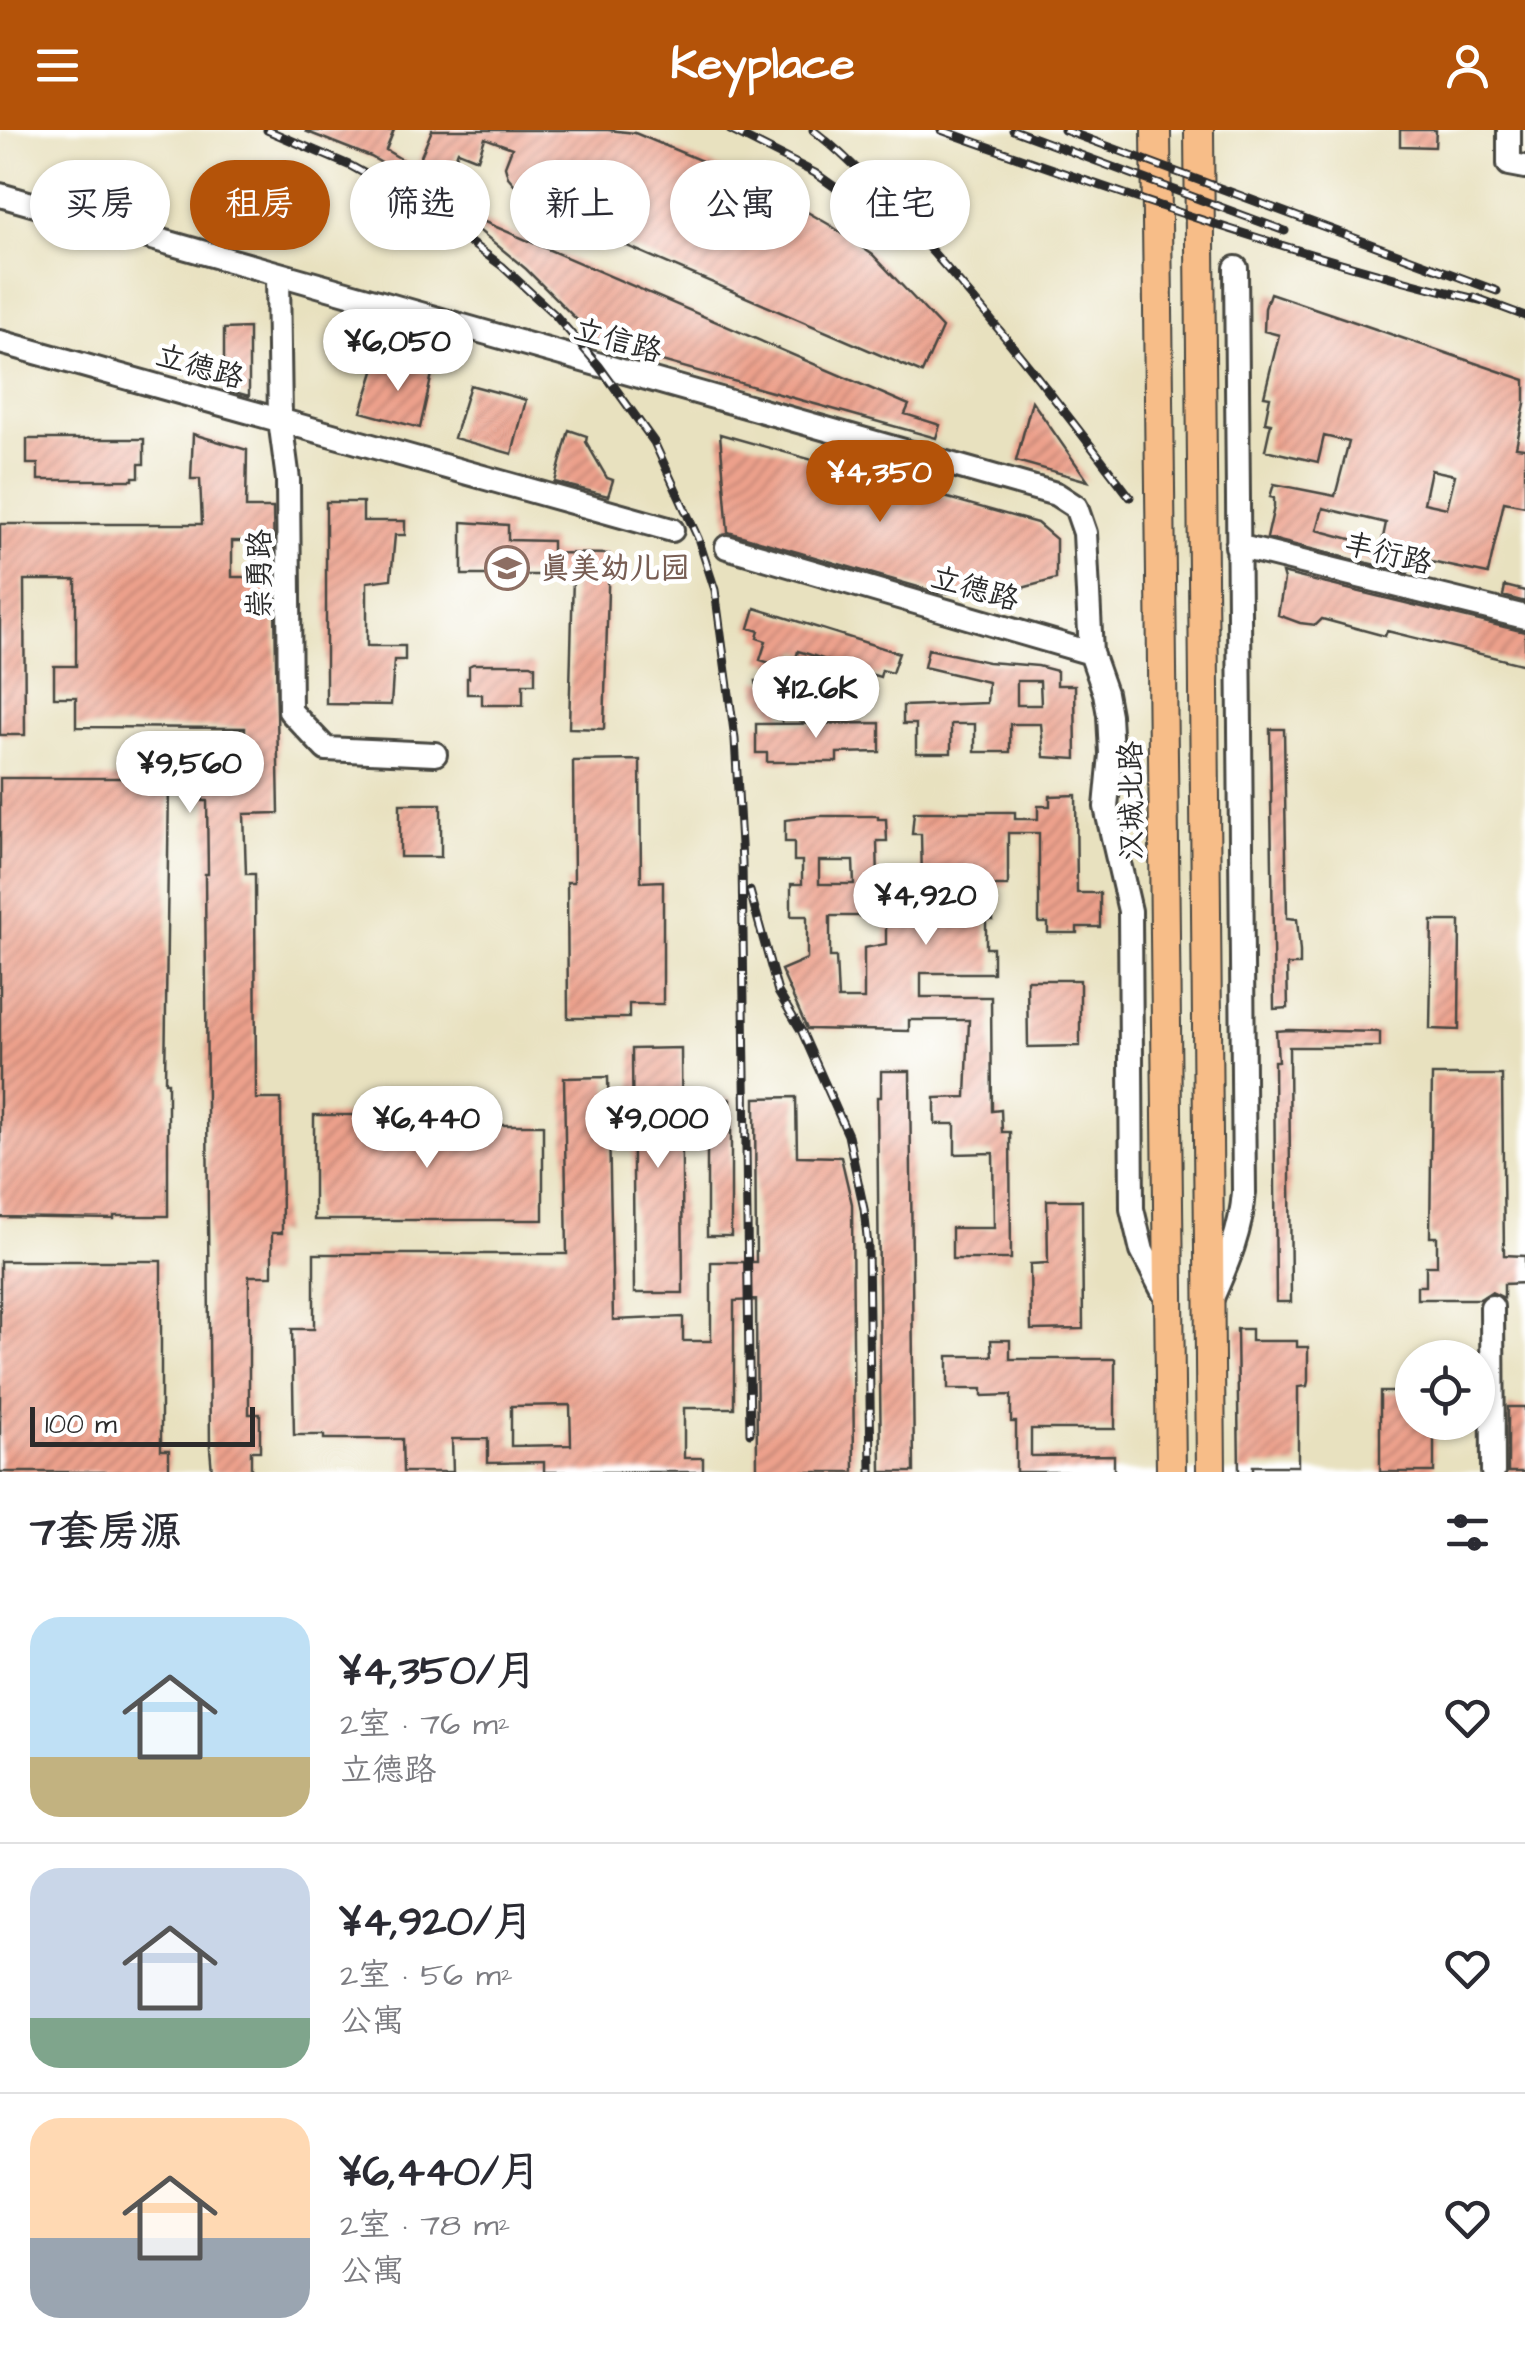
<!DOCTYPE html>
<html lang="zh">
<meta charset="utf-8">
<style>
body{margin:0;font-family:"Architects Daughter","LXGW WenKai TC",sans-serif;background:#f7f7f7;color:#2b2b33;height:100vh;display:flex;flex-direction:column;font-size:38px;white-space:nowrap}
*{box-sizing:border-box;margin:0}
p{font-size:32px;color:#7c7c81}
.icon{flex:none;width:55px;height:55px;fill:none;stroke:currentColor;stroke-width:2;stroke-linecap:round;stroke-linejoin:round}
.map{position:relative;height:1342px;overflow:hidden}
.drawer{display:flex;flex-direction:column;background:#fff;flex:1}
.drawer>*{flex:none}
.banner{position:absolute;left:30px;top:30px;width:1000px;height:90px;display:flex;gap:20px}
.buttons{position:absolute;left:1395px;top:1210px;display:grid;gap:20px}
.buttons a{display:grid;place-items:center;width:100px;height:100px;border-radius:50%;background:#fff;box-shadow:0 2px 8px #0004;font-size:50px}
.scale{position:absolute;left:30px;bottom:25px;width:225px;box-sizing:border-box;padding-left:10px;border:5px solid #2b2b2b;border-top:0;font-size:28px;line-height:35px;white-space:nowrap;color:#2b2b2b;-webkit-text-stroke:8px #fff;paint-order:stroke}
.price{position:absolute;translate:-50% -85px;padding:0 22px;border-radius:35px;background:#fff;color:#222;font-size:32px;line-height:65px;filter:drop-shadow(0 2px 5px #0008)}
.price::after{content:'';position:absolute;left:50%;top:60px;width:30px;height:22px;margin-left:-15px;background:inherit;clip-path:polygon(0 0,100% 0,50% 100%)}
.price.current{background:#b45309;color:#fff}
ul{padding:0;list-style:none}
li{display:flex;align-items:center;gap:30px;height:250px;padding:0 30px}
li+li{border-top:2px solid #e1e1e2}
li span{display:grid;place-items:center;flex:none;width:280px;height:200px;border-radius:30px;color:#555}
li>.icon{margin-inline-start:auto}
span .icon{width:120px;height:120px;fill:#fffc;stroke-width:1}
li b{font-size:42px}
h2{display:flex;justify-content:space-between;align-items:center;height:120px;padding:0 30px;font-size:42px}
.chip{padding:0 35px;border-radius:45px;background:#fff;box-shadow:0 2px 8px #0004;font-size:35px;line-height:90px}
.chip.current{background:#b45309;color:#fff}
header{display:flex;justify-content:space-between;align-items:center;height:130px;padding:0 30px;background:#b45309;color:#fff;font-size:45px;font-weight:800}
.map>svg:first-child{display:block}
</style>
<header><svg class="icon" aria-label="menu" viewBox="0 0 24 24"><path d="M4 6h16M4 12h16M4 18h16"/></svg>Keyplace<svg class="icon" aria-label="person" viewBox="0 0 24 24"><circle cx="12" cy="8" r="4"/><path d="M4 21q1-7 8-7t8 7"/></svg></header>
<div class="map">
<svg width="1525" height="1342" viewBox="0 0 1525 1342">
<defs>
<pattern id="building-hatch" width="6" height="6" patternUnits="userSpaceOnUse" patternTransform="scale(2.5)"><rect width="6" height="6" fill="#eda18c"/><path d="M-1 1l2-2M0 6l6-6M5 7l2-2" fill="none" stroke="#c08373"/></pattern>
</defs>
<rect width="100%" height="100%" fill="#fff"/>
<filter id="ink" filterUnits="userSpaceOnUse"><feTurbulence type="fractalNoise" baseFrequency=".01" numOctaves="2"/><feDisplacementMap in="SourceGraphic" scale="20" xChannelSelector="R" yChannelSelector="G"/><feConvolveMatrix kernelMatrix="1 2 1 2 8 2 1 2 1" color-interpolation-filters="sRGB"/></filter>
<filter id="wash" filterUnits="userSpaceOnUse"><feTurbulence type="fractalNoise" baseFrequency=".0048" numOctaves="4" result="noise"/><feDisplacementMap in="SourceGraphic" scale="40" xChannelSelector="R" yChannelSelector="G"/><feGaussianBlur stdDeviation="2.25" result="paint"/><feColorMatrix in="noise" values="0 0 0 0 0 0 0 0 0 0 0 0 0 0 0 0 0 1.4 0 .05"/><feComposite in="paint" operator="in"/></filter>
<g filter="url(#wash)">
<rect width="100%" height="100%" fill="#e8e1bf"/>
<g id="blocks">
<!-- building -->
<path fill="url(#building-hatch)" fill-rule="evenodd" d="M394,0L386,20L416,38L432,0H608L635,3L762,56L830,95L873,125L942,198L922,243L532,75L508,47L505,36L512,18L485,8L478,29L458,21L441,67L371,27L305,1Z
M1400,0H1436L1435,17L1400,16Z
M466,84L909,275L905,284L940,295L936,308L601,214L526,139L464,88Z
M1270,163L1525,250V274L1516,317L1525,318V376L1504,372L1488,444L1412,428L1408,443L1267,408L1274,377V368L1270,367L1274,354L1335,366L1349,312L1324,306L1318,332L1265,320L1271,293L1265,292L1270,267L1264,266L1279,205L1264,201L1265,178ZM1431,340L1455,345L1447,378L1424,373ZM1323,378L1386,393L1381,417L1317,400Z
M249,198V266L224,259V199Z
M378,229L432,244L420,298L361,282Z
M470,255L526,270L512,324L454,308Z
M1032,271L1088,351L1016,331Z
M569,300L587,306L586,312L607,348L613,350L608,366L555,352Z
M193,304L247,320L246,378H273L279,683L244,684L246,744H255L256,969H281L282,1103H272V1146H249V1284H260V1321H251V1342H212L210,1318L205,744H208L207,671H203L201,649L202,642L227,641L226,637L244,636L245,598L76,597V567H54V536H76V450H24L25,605H0V394H202L200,349H191ZM232,411H257V447H232Z
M720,304L1037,393L1056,409V449L1007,462L939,463L728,402Z
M27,309H144V334H139V347H133V350H38V334H27Z
M326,372H363V391H405V405H395L391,449L367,452V516H405V530H394L391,575L326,574Z
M462,392L508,395V410L552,411V423L609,424L604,599L569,598L573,445H462Z
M1282,443L1525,502V535L1387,501L1385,506L1322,489L1316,495L1300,493L1278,485L1284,450Z
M1505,456L1525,461V472L1503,466Z
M755,478L899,523L892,543L882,540L880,547L870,544L864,563L832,553L838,534L808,524L798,521L793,540L760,530L766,511L757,508L759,501L749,498Z
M928,519L988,532L1038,536L1057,541V555H1075L1076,629L1044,627L1041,594H1010V622H975V594H951V623H916V594H903V576L987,573L988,552L924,537ZM1017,551H1040L1041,575H1017Z
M473,534H531L535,536V554H523V575H482V564H467V548H469V536Z
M756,551H789L788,554L800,555L799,569H782V591L758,565Z
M880,593V622L837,623V632H767V623H756V594Z
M1270,599H1284L1287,788L1297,789L1300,822V835H1287L1288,878L1274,879Z
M640,630L641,752L663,751V874H629V888H568L567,752H574L573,631Z
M0,648H164L169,652L165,952H168V1086H114V1089L0,1087Z
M1076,665L1077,763H1100V797H1077V803H1048V793H1039V703H1008V756H993V790H986V818H993V843H921V867H991L992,981L1001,980L1002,1002H1010L1011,1129H952V1098H994L993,1023L955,1024V994H935V968L966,967L969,890H909V901L807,899L781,840L807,829V786H791V754H802V731H794V712H785V690L818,686H878V689H886L887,711H877L878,750H922L921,704H912L914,682H1015V689H1038V676H1050V666ZM819,731H853L854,754H819ZM830,786H880V791H886V814L864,818V869H838L836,827H830Z
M400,674H441V727H400Z
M1432,791H1460L1459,900L1430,899Z
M1027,850H1080V916L1028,917Z
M1289,900L1380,902V917H1289L1291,1172H1276L1274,931H1278L1276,901Z
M681,918L683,1163H634L632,919Z
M881,941H910L914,1342H881L877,967H881Z
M1432,945H1502L1504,1125L1525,1126V1153L1504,1154V1168L1491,1162L1480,1169H1417V1156H1426V1136H1437V1107H1430Z
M608,947L613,1190L683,1187V1211H711V1132H756L755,968L796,967L797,1026L841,1027L852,1074L854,1342H757L756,1170L734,1171V1278H684V1328H703V1342H544V1332L488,1333V1309H452L453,1342H403L402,1309H324V1305H294L292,1199H314V1124H567L564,948ZM570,1275L571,1315L511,1316V1276Z
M707,969H731V1106H707Z
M314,985H355V995H446V985H482V995H543V1090H314Z
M1047,1070H1082L1083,1199L1031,1200L1030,1134L1048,1133Z
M0,1131H161V1320H169V1342H0Z
M1237,1199H1251V1211H1297V1217H1308V1251L1307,1256L1298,1257V1336H1253V1342H1239Z
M991,1210H1010V1229H1115V1299H1031V1326L1114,1325V1342H1016V1292H1011V1265L982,1266V1259H948V1226H992Z
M1380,1262H1412V1292H1434V1342H1380Z
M1508,1277H1525V1342H1508Z"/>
</g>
</g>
<g filter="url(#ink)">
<use href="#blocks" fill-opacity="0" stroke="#474641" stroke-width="2.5"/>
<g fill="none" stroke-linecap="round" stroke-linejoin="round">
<!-- minor casing -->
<g stroke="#474641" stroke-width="28">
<path id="minor" d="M1509,0V34L1525,37
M0,65L1056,364L1076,377L1085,403L1091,523L1105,563L1109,585L1111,624L1106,677L1130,781L1132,1079L1142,1121L1168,1171
M278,145L280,290L288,350L290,581L326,619L435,624
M0,212L672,400
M1237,416L1525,487
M727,417L1091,523
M1212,1168C1228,1132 1241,1101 1244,1062L1236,138
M1492,1177L1493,1342"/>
</g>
<!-- major casing -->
<g stroke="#474641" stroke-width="32">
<path id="major" d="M1156,0L1171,1342
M1199,0L1211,1342"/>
</g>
<!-- minor -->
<use href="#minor" stroke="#fff" stroke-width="22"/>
<!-- major -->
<use href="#major" stroke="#f7bd88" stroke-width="28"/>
<!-- rail casing -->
<g stroke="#2b2b2b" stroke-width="9">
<path id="rail" d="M267,0L351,36L414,71L502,136L555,185L599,236L654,312L698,408L715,460L735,609L742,732L750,1303
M730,0L815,43L908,109
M813,0C854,32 887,70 921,109C996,192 1063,279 1130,367
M941,0C1120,63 1299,127 1484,171
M1013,0L1285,101
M1064,0L1497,161
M1474,167L1525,186
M750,761L778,862L802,902L848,1005L864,1079L868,1116L871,1342"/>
</g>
<!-- rail -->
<use href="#rail" stroke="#fff" stroke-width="5" stroke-dasharray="15" stroke-linecap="butt"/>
</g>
</g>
<!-- icons -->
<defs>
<g id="school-ring" transform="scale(2.25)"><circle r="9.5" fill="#fff" stroke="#8d6e63" stroke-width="1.5"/><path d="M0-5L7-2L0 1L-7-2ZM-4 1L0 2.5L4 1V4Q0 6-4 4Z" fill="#8d6e63"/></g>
</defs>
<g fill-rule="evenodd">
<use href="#school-ring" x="507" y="438"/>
</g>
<g text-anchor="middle" stroke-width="9" stroke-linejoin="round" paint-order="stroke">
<!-- street labels -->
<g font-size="30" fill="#2b2b2b" stroke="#fff">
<text transform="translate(618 210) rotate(16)" y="10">立信路</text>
<text transform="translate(200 236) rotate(16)" y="10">立德路</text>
<text transform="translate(1388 423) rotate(14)" y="10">丰衍路</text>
<text transform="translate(259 444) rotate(-90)" y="10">崇勇路</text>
<text transform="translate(975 458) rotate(16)" y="10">立德路</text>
<text transform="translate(1131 671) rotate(-91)" y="10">汉城北路</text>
</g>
<!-- education labels -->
<g font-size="30" font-weight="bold" fill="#785e54" stroke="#fff" text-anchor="start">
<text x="540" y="448">真美幼儿园</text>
</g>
</g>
</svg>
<div class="buttons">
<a><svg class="icon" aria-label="locate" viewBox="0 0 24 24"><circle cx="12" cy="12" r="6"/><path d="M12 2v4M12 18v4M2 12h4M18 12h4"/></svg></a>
</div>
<div class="scale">100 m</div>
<b class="price" style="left:398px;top:264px">¥6,050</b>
<b class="price current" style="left:880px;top:395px">¥4,350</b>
<b class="price" style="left:816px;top:611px">¥12.6K</b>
<b class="price" style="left:190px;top:686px">¥9,560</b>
<b class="price" style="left:926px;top:818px">¥4,920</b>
<b class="price" style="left:427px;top:1041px">¥6,440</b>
<b class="price" style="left:658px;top:1041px">¥9,000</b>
<div class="banner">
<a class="chip">买房</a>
<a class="chip current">租房</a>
<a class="chip">筛选</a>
<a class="chip">新上</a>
<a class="chip">公寓</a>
<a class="chip">住宅</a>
</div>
</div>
<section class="drawer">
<h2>7套房源<svg class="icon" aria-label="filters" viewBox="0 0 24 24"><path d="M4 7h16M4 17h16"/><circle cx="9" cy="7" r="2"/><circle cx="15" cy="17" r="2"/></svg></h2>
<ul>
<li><span style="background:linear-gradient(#bfe0f5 70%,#c2b280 0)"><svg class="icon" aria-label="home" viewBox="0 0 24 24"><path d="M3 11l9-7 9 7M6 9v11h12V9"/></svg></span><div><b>¥4,350/月</b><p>2室 · 76 m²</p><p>立德路</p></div><svg class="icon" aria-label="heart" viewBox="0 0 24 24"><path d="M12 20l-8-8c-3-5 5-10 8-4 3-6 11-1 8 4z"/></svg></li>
<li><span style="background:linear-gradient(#c9d6e8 75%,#7fa58c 0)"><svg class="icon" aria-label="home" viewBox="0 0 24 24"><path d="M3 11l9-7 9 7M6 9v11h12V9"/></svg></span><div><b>¥4,920/月</b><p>2室 · 56 m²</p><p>公寓</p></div><svg class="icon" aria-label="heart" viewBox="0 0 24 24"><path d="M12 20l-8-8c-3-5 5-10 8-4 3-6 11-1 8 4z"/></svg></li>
<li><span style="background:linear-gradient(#ffd9b3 60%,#9aa5b1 0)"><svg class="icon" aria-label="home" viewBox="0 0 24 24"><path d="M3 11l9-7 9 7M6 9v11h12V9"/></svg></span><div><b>¥6,440/月</b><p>2室 · 78 m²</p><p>公寓</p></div><svg class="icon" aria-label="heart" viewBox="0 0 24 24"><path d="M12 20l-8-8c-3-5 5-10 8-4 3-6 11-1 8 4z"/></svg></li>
</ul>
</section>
